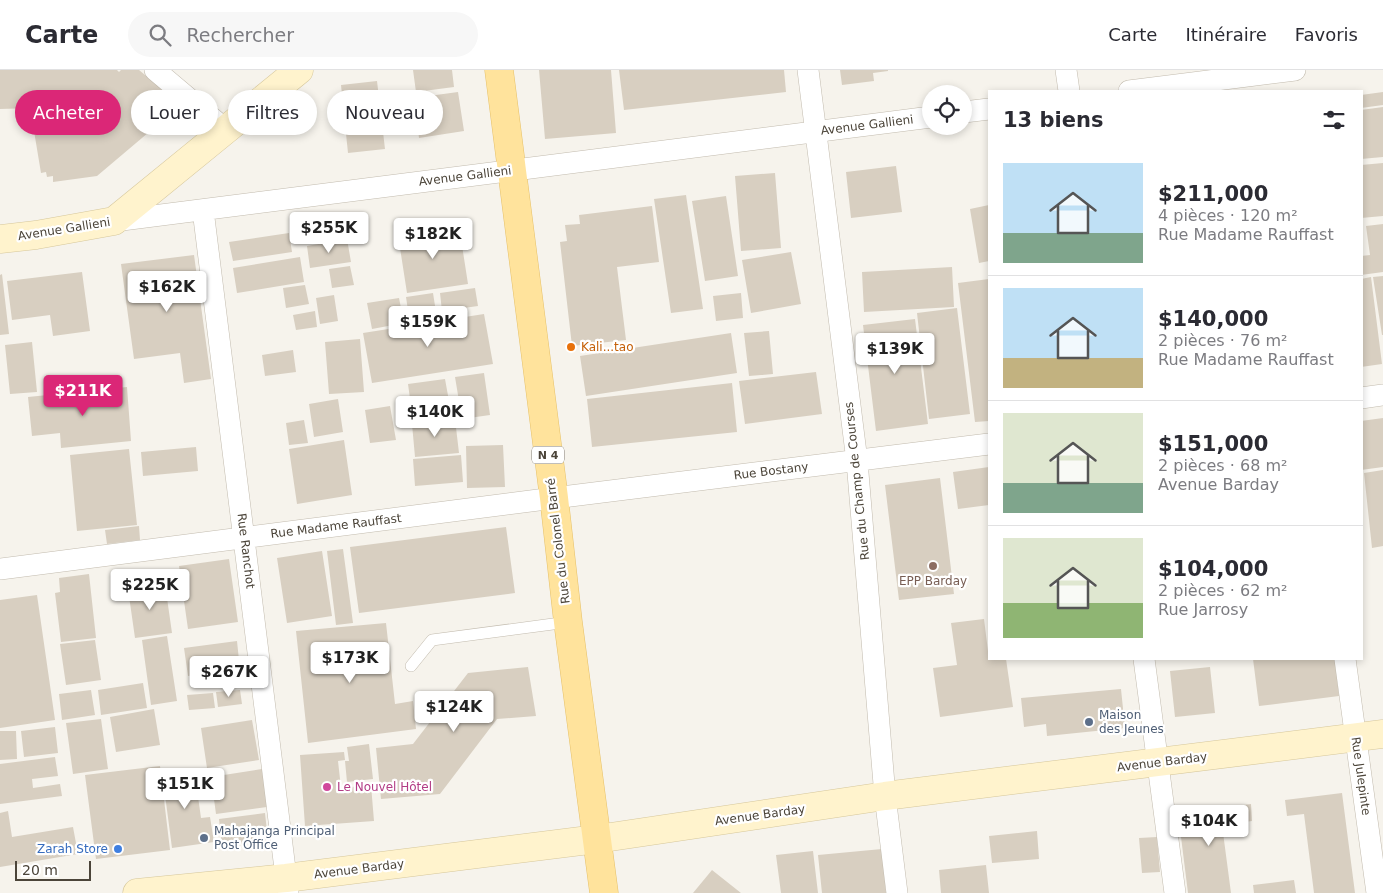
<!DOCTYPE html>
<html lang="fr">
<meta charset="utf-8">
<style>
body{margin:0;font-family:"DejaVu Sans",sans-serif;background:#f7f7f7;color:#2b2b33;height:100vh;display:flex;flex-direction:column;font-size:19px;white-space:nowrap}
*{box-sizing:border-box;margin:0}
p{font-size:16px;color:#7c7c81}
.icon{flex:none;width:28px;height:28px;fill:none;stroke:currentColor;stroke-width:2;stroke-linecap:round;stroke-linejoin:round}
.map{position:relative;flex:1;overflow:hidden}
.drawer{position:absolute;left:988px;top:20px;width:375px;height:570px;display:flex;flex-direction:column;background:#fff;border-radius:0px;box-shadow:0 2px 8px #0003}
.drawer>*{flex:none}
.banner{position:absolute;left:15px;top:20px;width:475px;height:45px;display:flex;gap:10px}
.tools{position:absolute;left:922px;top:15px;display:grid;gap:10px}
.tools a{display:grid;place-items:center;width:50px;height:50px;border-radius:50%;background:#fff;box-shadow:0 2px 8px #0003;font-size:25px}
.scale{position:absolute;left:15px;bottom:12px;width:76px;box-sizing:border-box;padding-left:5px;border:2px solid #4b4439;border-top:0;font-size:14px;line-height:18px;white-space:nowrap;color:#4b4439;-webkit-text-stroke:4px #fff;paint-order:stroke}
.price{position:absolute;translate:-50% -42px;padding:0 11px;border-radius:5px;background:#fff;color:#222;font-size:16px;line-height:32px;filter:drop-shadow(0 1px 2px #0008)}
.price::after{content:'';position:absolute;left:50%;top:30px;width:15px;height:11px;margin-left:-8px;background:inherit;clip-path:polygon(0 0,100% 0,50% 100%)}
.price.current{background:#db2777;color:#fff}
ul{padding:0;list-style:none}
li{display:flex;align-items:center;gap:15px;height:125px;padding:0 15px}
li+li{border-top:1px solid #e1e1e2}
li span{display:grid;place-items:center;flex:none;width:140px;height:100px;border-radius:0px;color:#555}
li>.icon{margin-inline-start:auto}
span .icon{width:60px;height:60px;fill:#fffc;stroke-width:1}
li b{font-size:21px}
h2{display:flex;justify-content:space-between;align-items:center;height:60px;padding:0 15px;font-size:21px}
.pill{padding:0 18px;border-radius:22px;background:#fff;box-shadow:0 2px 8px #0003;font-size:18px;line-height:45px}
.pill.current{background:#db2777;color:#fff}
header{display:flex;align-items:center;gap:30px;box-sizing:border-box;height:70px;padding:0 25px;background:#fff;border-bottom:1px solid #e1e1e2}
header strong{font-size:24px}
nav{display:flex;gap:28px;margin-inline-start:auto;font-size:18px}
.search{width:350px;height:45px;background:#f7f7f7;display:flex;align-items:center;gap:12px;box-sizing:border-box;padding:0 18px;border-radius:28px;color:#7c7c81;font-size:19px}
.map>svg:first-child{display:block}
</style>
<header>
<strong>Carte</strong>
<div class="search"><svg class="icon" aria-label="search" viewBox="0 0 24 24"><circle cx="10" cy="10" r="6"/><path d="M15 15l6 6"/></svg>Rechercher</div>
<nav><a>Carte</a><a>Itinéraire</a><a>Favoris</a></nav>
</header>
<div class="map">
<svg width="1383" height="823" viewBox="0 0 1383 823">
<rect width="100%" height="100%" fill="#f6f3ec"/>
<!-- building -->
<path fill="#d8cfc1" fill-rule="evenodd" d="M0,0H117L119,2L121,0H139L168,24L172,30V38L168,46L97,106L53,112V106L47,107L46,102L41,103L32,49H36L33,38L0,39ZM27,28L47,30L48,36L35,37Z
M413,0H452L454,17L416,22Z
M539,0H611L616,63L545,69Z
M619,0H784L786,22L624,40Z
M840,0H888V1L873,3L874,11L842,15Z
M377,11L385,79L348,83L341,15Z
M458,22L464,61L419,68L414,28Z
M1383,22V35L1361,38V25Z
M1383,37V87L1361,89V40Z
M1383,93V146L1361,148V95Z
M896,96L902,142L851,148L846,102Z
M775,103L781,178L741,181L735,106Z
M686,125L703,239L671,243L654,129Z
M726,126L738,206L705,211L692,131Z
M989,135V191L979,193L970,139Z
M652,136L659,192L617,197L626,270L572,276L560,172L567,171L565,155L580,154L579,145Z
M1383,154V202L1361,205V186L1370,185L1366,156Z
M459,156L468,214L407,223L398,165Z
M289,163L292,182L233,191L229,172Z
M347,169L351,192L310,198L307,176Z
M791,182L801,234L751,243L742,190Z
M194,185L211,309L184,313L180,283L134,289L121,194Z
M300,187L304,212L237,223L233,198Z
M350,196L354,215L332,218L329,199Z
M952,197L954,237L864,242L862,202Z
M82,202L90,261L53,266L50,245L12,250L7,211Z
M2,204L9,264L0,265V205Z
M1383,206V265H1382L1373,207Z
M1371,207L1382,294L1361,297V209Z
M989,209V351L975,352L958,213Z
M305,215L309,234L286,238L283,218Z
M475,218L478,236L442,241L440,223Z
M433,223L436,242L409,247L406,227Z
M741,223L743,248L716,251L713,226Z
M334,225L338,251L320,254L316,228Z
M399,228L404,253L372,259L367,233Z
M957,238L970,344L929,349L917,243Z
M315,241L317,257L296,260L293,245Z
M484,244L493,294L372,313L363,263Z
M915,249L928,354L876,361L863,255Z
M769,261L773,304L749,306L744,263Z
M731,263L737,303L586,326L580,286Z
M360,269L364,322L329,324L325,272Z
M32,272L37,322L10,324L5,275Z
M293,280L296,302L265,306L262,285Z
M816,302L822,344L745,354L739,311Z
M484,303L490,345L462,349L455,307Z
M445,309L449,331L411,336L408,314Z
M732,313L737,362L592,377L587,329Z
M127,317L131,371L61,378L60,363L32,366L28,327Z
M338,329L343,362L314,367L309,334Z
M390,336L396,370L370,373L365,340Z
M1383,348V397L1361,400V351Z
M455,349L459,383L415,387L412,354Z
M304,350L308,373L289,375L286,353Z
M344,370L352,425L297,434L289,379Z
M503,375L505,417L467,418L466,376Z
M196,377L198,401L143,406L141,382Z
M129,379L137,455L77,461L70,385Z
M461,385L463,412L415,416L413,389Z
M989,397V435L958,439L953,402Z
M1383,400V476L1372,478L1364,403Z
M940,408L954,524L899,530L885,415Z
M139,456L140,470L107,474L105,460Z
M506,457L515,523L359,543L350,477Z
M343,479L353,553L336,555L327,481Z
M322,481L332,546L287,553L277,488Z
M229,489L238,552L188,559L179,496Z
M89,504L96,568L61,572L55,523L60,522L59,508Z
M165,514L172,563L135,568L128,519Z
M37,525L55,650L0,658V530Z
M984,549L989,589H1006L1013,637L940,647L933,598L957,595L951,553Z
M386,553L395,634L413,631L416,659L308,673L296,561Z
M167,566L177,631L151,635L142,570Z
M95,570L101,610L66,615L60,574Z
M237,571L240,600L188,606L184,578Z
M1253,589H1335L1339,626L1259,636Z
M528,597L536,646L497,649L440,724L381,729L376,678L413,674L468,603Z
M1210,597L1215,643L1175,647L1170,601Z
M143,613L147,638L101,645L98,620Z
M1121,619L1125,658L1047,666L1046,654L1024,657L1021,628Z
M91,620L95,645L62,650L59,624Z
M240,620L242,634L218,637L216,622Z
M213,623L215,638L189,640L187,625Z
M154,639L160,675L116,682L110,647Z
M101,649L108,699L73,704L66,653Z
M252,650L259,690L207,698L201,658Z
M55,657L58,683L24,687L21,661Z
M0,661H16L17,689L0,690Z
M369,674L373,709L347,712L345,691H349L347,677Z
M344,682L345,690L338,691L341,718L371,715L374,751L305,756L300,685Z
M55,687L58,706L32,709L33,718L60,714L62,726L0,734V694Z
M160,696L170,780L96,789L85,705Z
M194,698L201,748L210,747L214,772L172,778L162,702Z
M262,699L267,737L216,744L211,707Z
M1342,723L1355,823H1314L1304,744L1287,746L1285,730Z
M1251,734L1252,751L1222,755L1231,823H1188L1178,743Z
M8,741L12,767L73,757L78,784L0,797V743Z
M265,743L268,770L222,776L219,749Z
M1037,761L1039,789L992,793L989,766Z
M1157,767L1160,802L1142,803L1139,768Z
M882,779L886,823H822L818,785Z
M813,781L818,823H781L776,785Z
M986,795L989,823H941L939,800Z
M712,800L741,823H693Z
M1294,810L1296,823H1254L1253,815Z"/>
<g fill="none" stroke-linecap="round" stroke-linejoin="round">
<!-- lane casing -->
<g stroke="#c2bbae" stroke-width="12">
<path id="lane" d="M411,596L432,570L568,552"/>
</g>
<!-- street casing -->
<g stroke="#c2bbae" stroke-width="22">
<path id="street" d="M155,0L226,60
M808,0L857,391L885,726L897,823
M1066,0L1069,21
M1129,21L1295,0
M964,42L989,39
M203,140L288,823
M114,151L931,47
M1361,328L1383,325
M0,499L554,428L989,374
M1144,589L1175,823
M1345,589L1377,823"/>
</g>
<!-- secondary casing -->
<g stroke="#d6c79b" stroke-width="29">
<path id="secondary" d="M0,169L36,165L114,151L299,0
M137,823L286,808L597,769L885,726L1383,664"/>
</g>
<!-- primary casing -->
<g stroke="#e6c16a" stroke-width="29">
<path id="primary" d="M499,0L554,428L568,552L604,823"/>
</g>
<!-- lane -->
<use href="#lane" stroke="#fff" stroke-width="11"/>
<!-- street -->
<use href="#street" stroke="#fff" stroke-width="21"/>
<!-- secondary -->
<use href="#secondary" stroke="#fff3cd" stroke-width="28"/>
<!-- primary -->
<use href="#primary" stroke="#ffe39c" stroke-width="28"/>
</g>
<!-- markers -->
<circle fill="#e8710a" stroke="#fff" stroke-width="2" cx="571" cy="277" r="5"/>
<circle fill="#8d6e63" stroke="#fff" stroke-width="2" cx="933" cy="496" r="5"/>
<g fill="#5c6f8a" stroke="#fff" stroke-width="2">
<circle cx="1089" cy="652" r="5"/>
<circle cx="204" cy="768" r="5"/>
</g>
<circle fill="#d1479c" stroke="#fff" stroke-width="2" cx="327" cy="717" r="5"/>
<circle fill="#3f7fe0" stroke="#fff" stroke-width="2" cx="118" cy="779" r="5"/>
<g text-anchor="middle" stroke-width="4.5" stroke-linejoin="round" paint-order="stroke">
<!-- shield labels -->
<rect fill="#fff" stroke="#817c74" stroke-width="1" x="532" y="376.5" width="32" height="17" rx="4"/>
<g font-size="11" font-weight="bold" fill="#4b4439">
<text x="548" y="389">N 4</text>
</g>
<!-- street labels -->
<g font-size="12" fill="#4b4439" stroke="#fff">
<text transform="translate(867 55) rotate(-7)" y="4">Avenue Gallieni</text>
<text transform="translate(465 106) rotate(-7)" y="4">Avenue Gallieni</text>
<text transform="translate(64 159) rotate(-9)" y="4">Avenue Gallieni</text>
<text transform="translate(771 401) rotate(-7)" y="4">Rue Bostany</text>
<text transform="translate(857 411) rotate(-96)" y="4">Rue du Champ de Courses</text>
<text transform="translate(336 456) rotate(-7)" y="4">Rue Madame Rauffast</text>
<text transform="translate(558 471) rotate(-97)" y="4">Rue du Colonel Barré</text>
<text transform="translate(246 481) rotate(83)" y="4">Rue Ranchot</text>
<text transform="translate(1162 692) rotate(-7)" y="4">Avenue Barday</text>
<text transform="translate(1361 706) rotate(82)" y="4">Rue Julepinte</text>
<text transform="translate(760 745) rotate(-8)" y="4">Avenue Barday</text>
<text transform="translate(359 799) rotate(-7)" y="4">Avenue Barday</text>
</g>
<!-- food labels -->
<g font-size="12" fill="#c56008" stroke="#fff" text-anchor="start">
<text x="581" y="281">Kali...tao</text>
</g>
<!-- education labels -->
<g font-size="12" fill="#785e54" stroke="#fff">
<text x="933" y="515">EPP Barday</text>
</g>
<!-- service labels -->
<g font-size="12" fill="#4e5e75" stroke="#fff" text-anchor="start">
<text x="1099" y="649">Maison<tspan x="1099" dy="14">des Jeunes</tspan></text>
<text x="214" y="765">Mahajanga Principal<tspan x="214" dy="14">Post Office</tspan></text>
</g>
<!-- hotel labels -->
<g font-size="12" fill="#b23c85" stroke="#fff" text-anchor="start">
<text x="337" y="721">Le Nouvel Hôtel</text>
</g>
<!-- shop labels -->
<g font-size="12" fill="#366cbe" stroke="#fff" text-anchor="end">
<text x="108" y="783">Zarah Store</text>
</g>
</g>
</svg>
<div class="tools">
<a><svg class="icon" aria-label="locate" viewBox="0 0 24 24"><circle cx="12" cy="12" r="6"/><path d="M12 2v4M12 18v4M2 12h4M18 12h4"/></svg></a>
</div>
<div class="scale">20 m</div>
<b class="price" style="left:329px;top:184px">$255K</b>
<b class="price" style="left:433px;top:190px">$182K</b>
<b class="price" style="left:167px;top:243px">$162K</b>
<b class="price" style="left:428px;top:278px">$159K</b>
<b class="price" style="left:895px;top:305px">$139K</b>
<b class="price current" style="left:83px;top:347px">$211K</b>
<b class="price" style="left:435px;top:368px">$140K</b>
<b class="price" style="left:150px;top:541px">$225K</b>
<b class="price" style="left:350px;top:614px">$173K</b>
<b class="price" style="left:229px;top:628px">$267K</b>
<b class="price" style="left:454px;top:663px">$124K</b>
<b class="price" style="left:185px;top:740px">$151K</b>
<b class="price" style="left:1209px;top:777px">$104K</b>
<div class="banner">
<a class="pill current">Acheter</a>
<a class="pill">Louer</a>
<a class="pill">Filtres</a>
<a class="pill">Nouveau</a>
</div>
<section class="drawer">
<h2>13 biens<svg class="icon" aria-label="filters" viewBox="0 0 24 24"><path d="M4 7h16M4 17h16"/><circle cx="9" cy="7" r="2"/><circle cx="15" cy="17" r="2"/></svg></h2>
<ul>
<li><span style="background:linear-gradient(#bfe0f5 70%,#7fa58c 0)"><svg class="icon" aria-label="home" viewBox="0 0 24 24"><path d="M3 11l9-7 9 7M6 9v11h12V9"/></svg></span><div><b>$211,000</b><p>4 pièces · 120 m²</p><p>Rue Madame Rauffast</p></div></li>
<li><span style="background:linear-gradient(#bfe0f5 70%,#c2b280 0)"><svg class="icon" aria-label="home" viewBox="0 0 24 24"><path d="M3 11l9-7 9 7M6 9v11h12V9"/></svg></span><div><b>$140,000</b><p>2 pièces · 76 m²</p><p>Rue Madame Rauffast</p></div></li>
<li><span style="background:linear-gradient(#dfe7d0 70%,#7fa58c 0)"><svg class="icon" aria-label="home" viewBox="0 0 24 24"><path d="M3 11l9-7 9 7M6 9v11h12V9"/></svg></span><div><b>$151,000</b><p>2 pièces · 68 m²</p><p>Avenue Barday</p></div></li>
<li><span style="background:linear-gradient(#dfe7d0 65%,#8fb573 0)"><svg class="icon" aria-label="home" viewBox="0 0 24 24"><path d="M3 11l9-7 9 7M6 9v11h12V9"/></svg></span><div><b>$104,000</b><p>2 pièces · 62 m²</p><p>Rue Jarrosy</p></div></li>
</ul>
</section>
</div>
